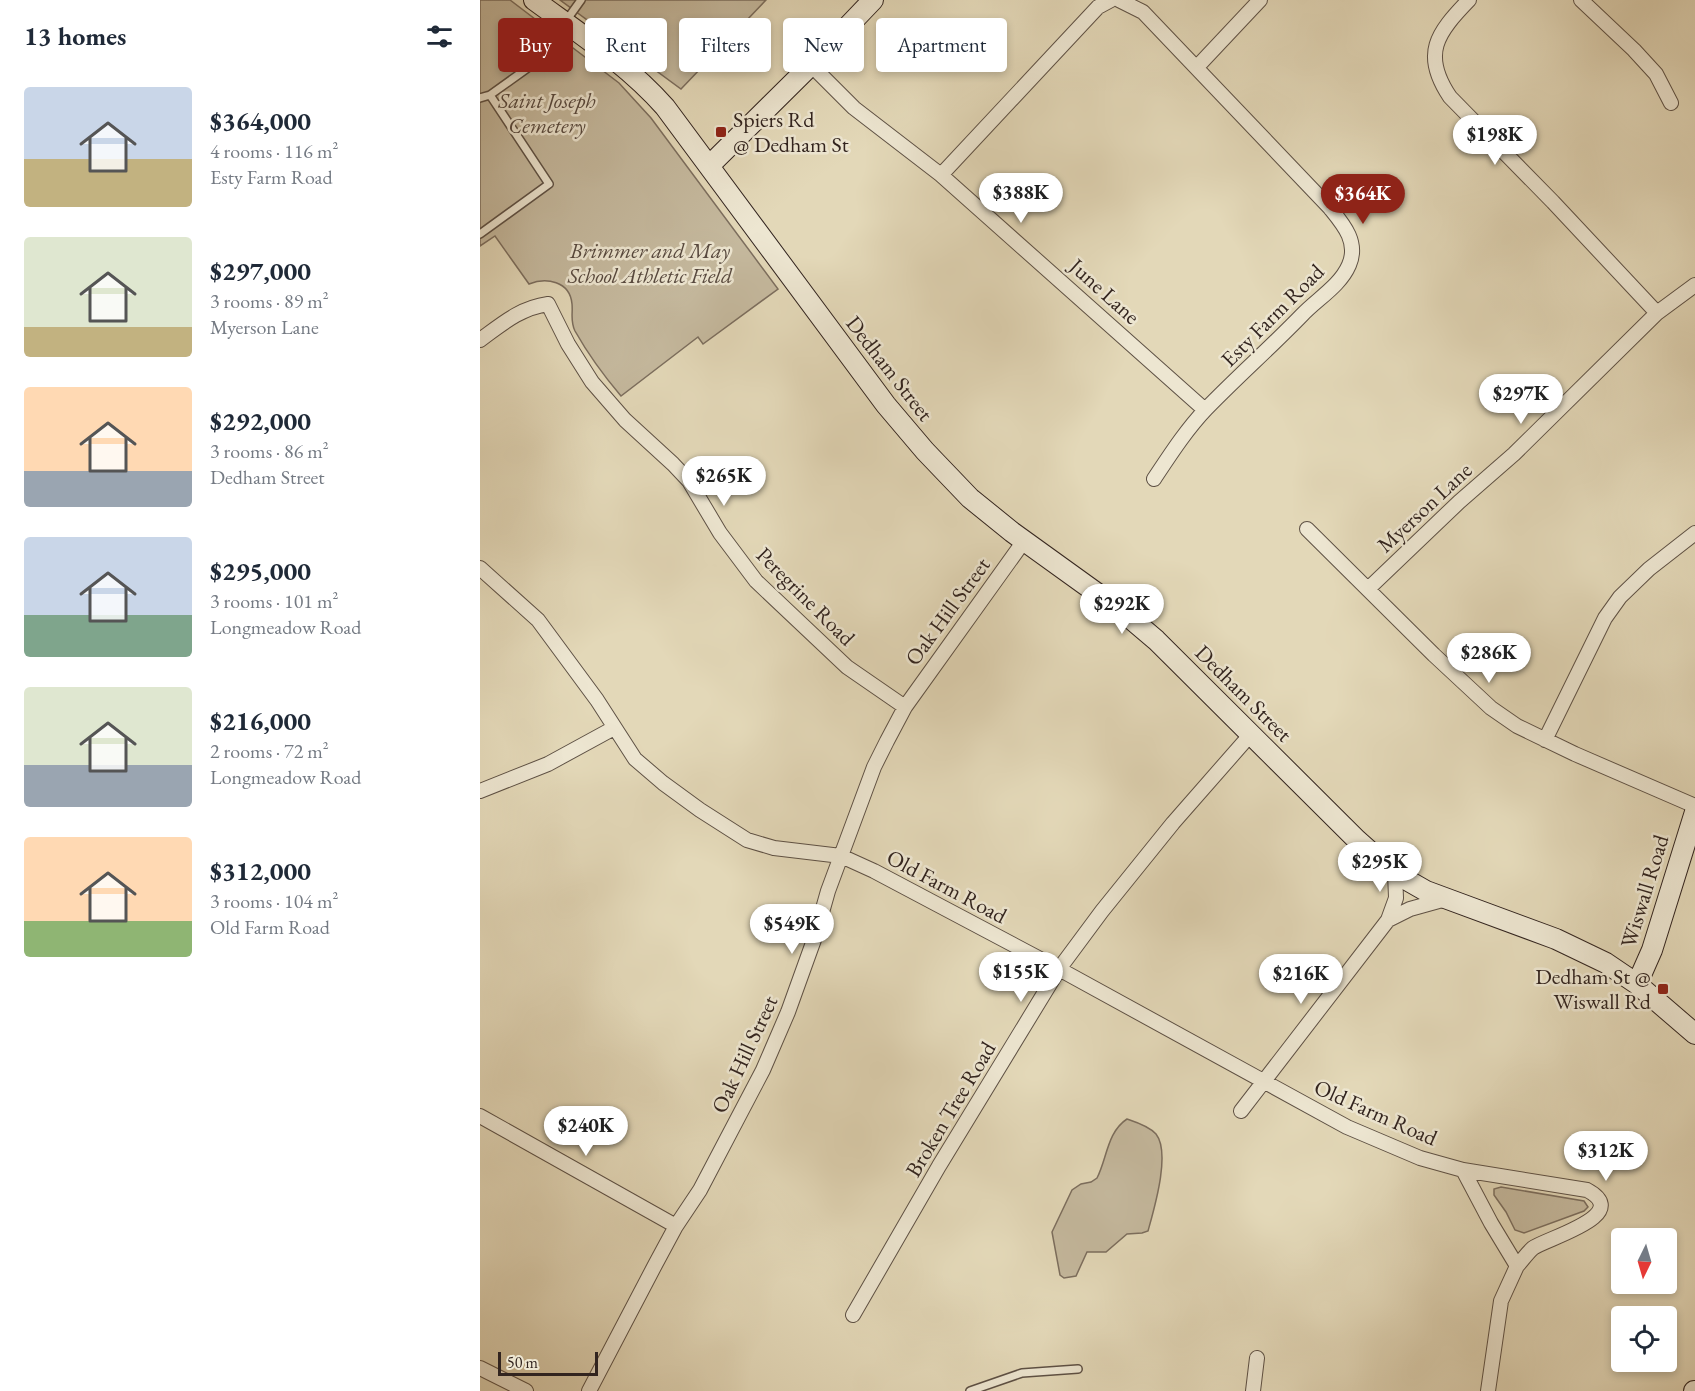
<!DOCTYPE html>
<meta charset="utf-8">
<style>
body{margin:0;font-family:"EB Garamond",serif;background:#f2f2f3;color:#1f2937;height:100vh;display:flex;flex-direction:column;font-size:22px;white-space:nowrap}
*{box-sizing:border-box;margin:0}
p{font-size:20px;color:#747a83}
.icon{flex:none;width:33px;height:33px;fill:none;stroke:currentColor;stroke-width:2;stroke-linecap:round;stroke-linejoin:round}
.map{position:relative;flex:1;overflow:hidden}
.sheet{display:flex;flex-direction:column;background:#fff;width:480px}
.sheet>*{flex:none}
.banner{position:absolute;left:18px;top:18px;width:570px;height:54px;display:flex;gap:12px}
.needle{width:39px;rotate:185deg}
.controls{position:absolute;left:1131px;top:1228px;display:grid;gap:12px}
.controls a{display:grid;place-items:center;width:66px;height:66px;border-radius:6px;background:#fff;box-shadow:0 3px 9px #0003;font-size:30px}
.scale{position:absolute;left:18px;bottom:15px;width:100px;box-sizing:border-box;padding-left:6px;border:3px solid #32241f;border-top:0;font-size:16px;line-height:21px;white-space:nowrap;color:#32241f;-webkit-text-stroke:4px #ede6d1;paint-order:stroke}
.price{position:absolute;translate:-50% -51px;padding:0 14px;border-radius:21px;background:#fff;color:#222;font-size:20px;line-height:39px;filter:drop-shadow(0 2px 3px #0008)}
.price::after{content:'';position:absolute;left:50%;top:36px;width:18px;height:14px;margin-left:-9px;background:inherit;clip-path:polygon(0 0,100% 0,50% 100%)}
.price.selected{background:#8f2418;color:#fff}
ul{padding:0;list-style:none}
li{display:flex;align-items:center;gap:18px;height:150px;padding:0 24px}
li span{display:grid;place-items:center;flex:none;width:168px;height:120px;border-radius:6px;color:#555}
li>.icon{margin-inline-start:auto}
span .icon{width:72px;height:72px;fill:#fffc;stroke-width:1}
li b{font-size:26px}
h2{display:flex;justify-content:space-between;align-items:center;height:72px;padding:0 24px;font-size:26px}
.pill{padding:0 21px;border-radius:6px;background:#fff;box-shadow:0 3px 9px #0003;font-size:21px;line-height:54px}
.pill.selected{background:#8f2418;color:#fff}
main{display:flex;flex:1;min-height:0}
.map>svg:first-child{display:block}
</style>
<main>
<section class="sheet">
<h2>13 homes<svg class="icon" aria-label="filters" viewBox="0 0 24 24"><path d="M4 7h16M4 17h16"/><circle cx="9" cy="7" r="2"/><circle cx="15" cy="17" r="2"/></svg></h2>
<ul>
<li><span style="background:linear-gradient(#c9d6e8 60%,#c2b280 0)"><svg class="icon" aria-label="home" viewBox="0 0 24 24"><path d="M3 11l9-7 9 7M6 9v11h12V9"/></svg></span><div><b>$364,000</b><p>4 rooms · 116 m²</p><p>Esty Farm Road</p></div></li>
<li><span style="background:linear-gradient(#dfe7d0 75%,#c2b280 0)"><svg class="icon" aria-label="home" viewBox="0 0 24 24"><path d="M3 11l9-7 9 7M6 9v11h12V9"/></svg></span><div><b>$297,000</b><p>3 rooms · 89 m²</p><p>Myerson Lane</p></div></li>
<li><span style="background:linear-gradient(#ffd9b3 70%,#9aa5b1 0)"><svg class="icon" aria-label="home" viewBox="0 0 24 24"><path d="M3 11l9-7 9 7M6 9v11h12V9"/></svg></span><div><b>$292,000</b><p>3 rooms · 86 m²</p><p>Dedham Street</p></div></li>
<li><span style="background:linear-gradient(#c9d6e8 65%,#7fa58c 0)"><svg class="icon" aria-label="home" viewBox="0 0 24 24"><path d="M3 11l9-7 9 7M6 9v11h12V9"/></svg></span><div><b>$295,000</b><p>3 rooms · 101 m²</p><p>Longmeadow Road</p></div></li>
<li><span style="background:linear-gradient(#dfe7d0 65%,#9aa5b1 0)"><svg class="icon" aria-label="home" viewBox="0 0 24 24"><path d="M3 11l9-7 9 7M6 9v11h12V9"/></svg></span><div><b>$216,000</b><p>2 rooms · 72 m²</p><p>Longmeadow Road</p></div></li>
<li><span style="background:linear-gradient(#ffd9b3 70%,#8fb573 0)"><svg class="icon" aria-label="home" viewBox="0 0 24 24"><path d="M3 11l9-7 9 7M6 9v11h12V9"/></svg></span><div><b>$312,000</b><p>3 rooms · 104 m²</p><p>Old Farm Road</p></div></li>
</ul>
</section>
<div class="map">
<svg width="1215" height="1391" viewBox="0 0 1215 1391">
<rect width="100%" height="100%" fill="#e3d8b8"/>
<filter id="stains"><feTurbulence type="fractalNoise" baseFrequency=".00333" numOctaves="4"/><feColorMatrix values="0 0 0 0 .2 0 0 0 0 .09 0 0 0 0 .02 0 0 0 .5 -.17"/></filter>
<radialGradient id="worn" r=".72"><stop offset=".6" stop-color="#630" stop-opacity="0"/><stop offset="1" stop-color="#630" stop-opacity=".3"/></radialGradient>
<!-- green -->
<path fill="#c5b99e" stroke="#7c6e5e" stroke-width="1.5" d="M0,0H30L139,83L171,118L298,289L223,344L218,337L141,396C124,376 108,354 95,331C90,321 93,314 92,304C90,281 66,277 49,284L15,236L0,246Z
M80,0H286L201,89Z
M647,1119C656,1122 669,1126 676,1134C691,1153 674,1209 668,1231L662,1233L647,1234L626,1252H607L596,1276L584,1278L580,1275L572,1232L592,1190L601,1184L611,1182L617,1178C627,1159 627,1132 647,1119Z
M1021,1187L1104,1201L1108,1207L1104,1211L1044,1233L1035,1230L1026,1212L1014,1195V1189Z"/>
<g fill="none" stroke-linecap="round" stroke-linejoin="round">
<!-- lane casing -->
<g stroke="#5e5145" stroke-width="10">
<path id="lane" d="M0,98L10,95L52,65L73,39L101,0
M0,234L69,184L10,95
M490,1391L542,1373L598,1369"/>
</g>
<!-- street casing -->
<g stroke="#5e5145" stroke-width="16">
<path id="street" d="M639,0L663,12L850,208C863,224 879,242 869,265C860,286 837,299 822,315C791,347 757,377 726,409C706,430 690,455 674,479
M989,0C957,33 941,54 970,97L1073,202L1177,313
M1101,0L1154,50L1176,74L1191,103
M331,65L374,108L461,175L725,410
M717,67L780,0
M461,175L618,7L631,0
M0,340C22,324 40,308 68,304L88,344L112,382L145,420L193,464L209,481L240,533L276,581L367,667L425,707
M827,529L954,655L1011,708L1037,726L1095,754L1215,806
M0,568L58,620L117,700L155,759L183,783L220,810L267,840L294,848L361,856L394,871L579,969L867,1127L940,1158L983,1170L1011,1223L1037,1266L1021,1301L1008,1391
M888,589L979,502L1034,454L1177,313L1215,285
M1065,740L1125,618L1140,597L1169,569L1215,533
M0,791L68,764L134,728
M908,920L930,909L966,899
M761,1111L908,920L916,898L915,872
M0,1116L196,1226
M983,1170L1107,1190C1154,1215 1067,1238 1053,1248C1047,1253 1042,1261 1037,1266
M373,1315L459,1166L579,969L622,911L693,823L771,734
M0,1368L46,1391
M109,1391L175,1265L196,1226L220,1190L283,1070L308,1012L335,937L348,891L394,767L407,741L425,707L544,541
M773,1391L777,1358"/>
</g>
<!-- secondary casing -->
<g stroke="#32241f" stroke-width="22">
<path id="secondary" d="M54,0C99,33 148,65 185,107L406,405L445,451L490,498L532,532L643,612L676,640L877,840L905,865L925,879L946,891L1076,939L1126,963L1157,984L1215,1034
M229,166L331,65L393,0
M1157,984L1172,950L1215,812
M1214,1391H1215"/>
</g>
<!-- lane -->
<use href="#lane" stroke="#ede6d1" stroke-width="7"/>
<!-- street -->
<use href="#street" stroke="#ede6d1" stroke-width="14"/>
<!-- secondary -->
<use href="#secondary" stroke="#ede6d1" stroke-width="20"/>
</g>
<!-- markers -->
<g fill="#8f2418" stroke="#ede6d1" stroke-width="2">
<rect x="235" y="126" width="12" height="12" rx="3"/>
<rect x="1177" y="983" width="12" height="12" rx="3"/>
</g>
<g text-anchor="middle" stroke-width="5" stroke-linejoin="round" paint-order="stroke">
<!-- park labels -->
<g font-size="22" font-style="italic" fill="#57493f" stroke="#ede6d1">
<text x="67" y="108">Saint Joseph<tspan x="67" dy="25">Cemetery</tspan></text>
<text x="170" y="258">Brimmer and May<tspan x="170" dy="25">School Athletic Field</tspan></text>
</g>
<!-- poi labels -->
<g font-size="22" fill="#32241f" stroke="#ede6d1" text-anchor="start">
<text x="253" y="127">Spiers Rd<tspan x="253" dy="25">@ Dedham St</tspan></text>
<text x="1171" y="984" text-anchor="end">Dedham St @<tspan x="1171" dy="25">Wiswall Rd</tspan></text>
</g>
<!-- street labels -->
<g font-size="22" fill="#32241f" stroke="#ede6d1">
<text transform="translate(625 291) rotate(42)" y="8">June Lane</text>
<text transform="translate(792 315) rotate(-45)" y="8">Esty Farm Road</text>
<text transform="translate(410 368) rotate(52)" y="8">Dedham Street</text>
<text transform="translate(944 507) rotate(-43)" y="8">Myerson Lane</text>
<text transform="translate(326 596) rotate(45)" y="8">Peregrine Road</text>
<text transform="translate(467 611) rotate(-54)" y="8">Oak Hill Street</text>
<text transform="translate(764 693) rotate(45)" y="8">Dedham Street</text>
<text transform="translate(467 886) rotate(28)" y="8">Old Farm Road</text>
<text transform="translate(1164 891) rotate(-73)" y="8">Wiswall Road</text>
<text transform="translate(264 1054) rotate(-65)" y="8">Oak Hill Street</text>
<text transform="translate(470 1109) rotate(-59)" y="8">Broken Tree Road</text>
<text transform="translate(896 1112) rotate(24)" y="8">Old Farm Road</text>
</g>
</g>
<rect width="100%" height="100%" filter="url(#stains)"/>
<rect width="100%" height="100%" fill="url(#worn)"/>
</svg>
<div class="controls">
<a><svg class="needle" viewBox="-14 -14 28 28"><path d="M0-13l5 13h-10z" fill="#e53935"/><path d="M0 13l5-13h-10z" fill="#747a83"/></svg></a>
<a><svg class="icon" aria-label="locate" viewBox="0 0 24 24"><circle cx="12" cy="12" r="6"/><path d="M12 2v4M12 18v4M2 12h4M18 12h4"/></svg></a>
</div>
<div class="scale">50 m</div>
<b class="price" style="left:1015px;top:166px">$198K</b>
<b class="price" style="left:541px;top:224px">$388K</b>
<b class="price selected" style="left:883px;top:225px">$364K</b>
<b class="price" style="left:1041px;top:425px">$297K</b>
<b class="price" style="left:244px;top:507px">$265K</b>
<b class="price" style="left:642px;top:635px">$292K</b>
<b class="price" style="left:1009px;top:684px">$286K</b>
<b class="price" style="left:900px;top:893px">$295K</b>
<b class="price" style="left:312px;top:955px">$549K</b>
<b class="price" style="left:541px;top:1003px">$155K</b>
<b class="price" style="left:821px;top:1005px">$216K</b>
<b class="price" style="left:106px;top:1157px">$240K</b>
<b class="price" style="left:1126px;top:1182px">$312K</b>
<div class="banner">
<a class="pill selected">Buy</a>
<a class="pill">Rent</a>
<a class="pill">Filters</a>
<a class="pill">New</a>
<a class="pill">Apartment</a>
</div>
</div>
</main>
